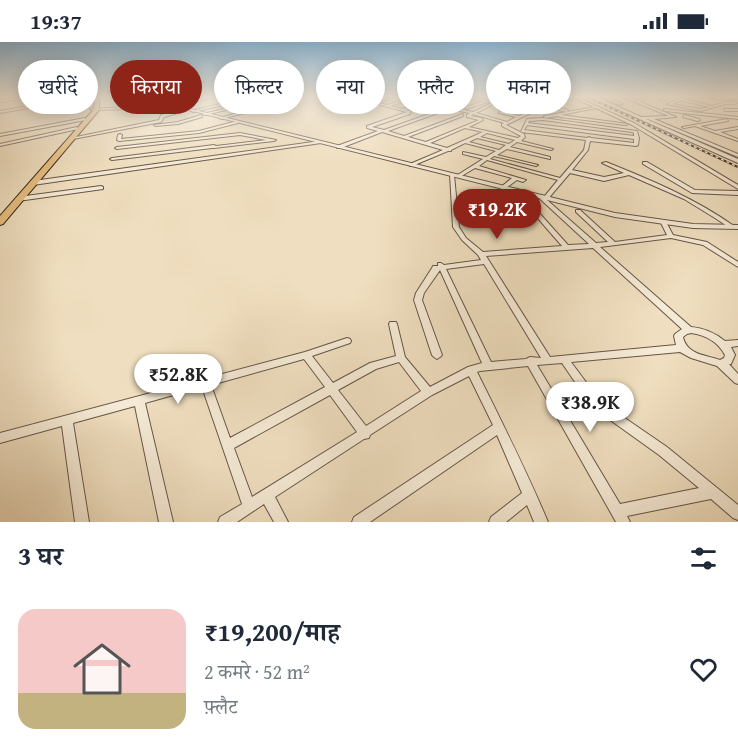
<!DOCTYPE html>
<html lang="hi">
<meta charset="utf-8">
<style>
body{margin:0;font-family:"Gentium Book Plus","Noto Serif Devanagari",serif;background:#f6f6f7;color:#1f2937;height:100vh;display:flex;flex-direction:column;font-size:22px;white-space:nowrap}
*{box-sizing:border-box;margin:0}
p{font-size:20px;color:#747a83}
.icon{flex:none;width:33px;height:33px;fill:none;stroke:currentColor;stroke-width:2;stroke-linecap:round;stroke-linejoin:round}
.map{position:relative;height:480px;overflow:hidden}
.side{display:flex;flex-direction:column;background:#fff;flex:1}
.side>*{flex:none}
.top-card{position:absolute;left:18px;top:18px;width:702px;height:54px;display:flex;gap:12px}
.price{position:absolute;translate:-50% -51px;padding:0 14px;border-radius:21px;background:#fff;color:#222;font-size:20px;line-height:39px;filter:drop-shadow(0 2px 3px #0008)}
.price::after{content:'';position:absolute;left:50%;top:36px;width:18px;height:14px;margin-left:-9px;background:inherit;clip-path:polygon(0 0,100% 0,50% 100%)}
.price.selected{background:#8f2418;color:#fff}
ul{padding:0;list-style:none}
li{display:flex;align-items:center;gap:18px;height:150px;padding:0 18px}
li span{display:grid;place-items:center;flex:none;width:168px;height:120px;border-radius:18px;color:#555}
li>.icon{margin-inline-start:auto}
span .icon{width:72px;height:72px;fill:#fffc;stroke-width:1}
li b{font-size:26px}
h2{display:flex;justify-content:space-between;align-items:center;height:72px;padding:0 18px;font-size:26px}
.pill{padding:0 21px;border-radius:27px;background:#fff;box-shadow:0 3px 15px #0003;font-size:21px;line-height:54px}
.pill.selected{background:#8f2418;color:#fff}
.status{display:flex;justify-content:space-between;align-items:center;height:42px;padding:0 30px;background:#fff;direction:ltr}
.status svg{height:16px;fill:currentColor}
.map>svg:first-child{display:block}
</style>
<div class="status"><b>19:37</b><svg viewBox="0 0 49 12"><path d="M0 12V9h3v3zM5 12V6h3v6zM10 12V3h3v9zM15 12V0h3v12zM26 1h20v11H26zM47 4h2v5h-2z"/></svg></div>
<div class="map">
<svg width="738" height="480" viewBox="0 0 738 480">
<rect width="100%" height="100%" fill="#efdebf"/>
<filter id="stains"><feTurbulence type="fractalNoise" baseFrequency=".00333" numOctaves="4"/><feColorMatrix values="0 0 0 0 .2 0 0 0 0 .09 0 0 0 0 .02 0 0 0 .5 -.17"/></filter>
<radialGradient id="worn" r=".72"><stop offset=".6" stop-color="#630" stop-opacity="0"/><stop offset="1" stop-color="#630" stop-opacity=".3"/></radialGradient>
<g fill="none" stroke-linecap="round" stroke-linejoin="round">
<!-- minor casing -->
<g stroke="#665648" stroke-width="2">
<path id="minor" d="M89,54H95L0,71V69Z
M112,54L129,59L131,65L187,54H193L130,67L92,68L90,67L128,65L127,61L111,56Z
M140,54H151L141,56Z
M215,54H221L172,64L170,63Z
M367,54H372L363,57L374,60L398,54L378,61L387,63L418,54H422L390,64L402,67L446,54H450L428,61L439,63L468,56L461,54H466L535,67V69L506,83L524,92L525,95L521,99L553,107L551,108L517,100L510,105L550,115V117L507,107L497,113L538,123L536,124L494,114L490,117L560,136L584,108L586,98L521,90L527,77L543,76L637,89L639,96L638,103L636,104L590,99L588,108L572,128L604,135L624,131L602,121L606,120C651,138 694,156 734,184V186H730L715,176L684,157L629,133L604,139L570,131L547,158L596,201L608,200L576,170V168H580L615,200L667,193L661,181L664,179L666,180L673,193L707,200L738,220V225L703,203L671,196L600,205L691,285C704,286 715,291 725,299L738,298V304L731,305L735,313L731,322H729L738,332V342L735,341L717,324L691,316L680,310L571,320L600,359L667,405L738,463V478L733,476L711,457L627,474L630,480H616L528,324L480,329L477,330C502,380 527,430 548,480H534L527,463L506,480H489L491,475L522,451L497,393L370,480H352L354,475L493,383L469,334L432,353L370,393L369,396L364,397L275,455L288,480H274L264,462L237,480H218L220,475L242,462L202,345L145,361L173,480H159L135,364L73,381L89,480H75L62,384L0,401V391L305,310L347,296L350,297L351,299L350,301L312,314L333,341L370,321L396,314L389,282L390,280H396L397,282L405,315L430,345L468,325L482,321L440,228L424,251L422,258L442,313L440,315L437,317L434,315L432,313L414,258L416,251L432,226L433,224H438V221H441L444,223L481,218L478,213L462,198L453,185L450,132L454,133L459,185L466,196L483,210L562,204L528,165V163H532L568,203L589,202L538,155L541,153L544,155L558,138L487,118L479,124L526,138L523,140L517,138L503,148L501,147V145L512,136L475,126L460,135L456,134L483,117L463,112V110L486,115L496,109L465,101L451,108V109H448L412,124H410V122L443,108L382,90L341,106H337V104L378,89L367,86V84L407,70L357,57ZM472,57L484,59L466,65V67L488,60L492,61L473,70L444,64ZM496,61L531,68L519,74L499,69V71L516,75L507,80L476,71ZM424,62L446,66L384,88L372,85L410,72L411,69L405,68ZM449,67L470,71L467,73V75L479,78L426,100L408,95L463,74V72L404,94L388,89ZM473,72L504,81L502,82V84L521,94L518,96L469,85L483,78L481,76L471,74ZM543,78L632,90L634,91V94L528,81L529,79ZM527,83L634,97V101L591,96L589,95L587,96L524,88ZM465,86L483,90L447,106L430,101ZM487,91L515,98L509,102L480,95ZM477,96L506,103L499,108L469,100ZM593,206L682,287L675,292L674,294L676,303L550,315L486,214ZM484,222L541,316L530,315L526,317L491,320L446,227ZM691,291C706,293 718,300 725,313L724,316L720,318C706,313 687,313 683,295L687,292ZM304,317L325,345L230,396L211,343ZM399,320L421,349L366,384L338,348L376,327ZM562,321L592,365L659,413L699,446L620,462L537,323ZM330,353L357,390L252,455L234,406Z
M495,54H501L512,56L510,57Z
M513,54H518L532,57L530,58Z
M570,54H574L634,81L738,143V147L632,83L596,66L561,73L628,82L626,83L560,75L558,74L545,76L544,74L567,70L524,59L526,58L568,68L567,70L594,65Z
M599,54H603L623,62L620,63Z
M620,54H624L637,59L647,54H650L640,60L676,75L654,77L738,112V115L648,77H639L640,75L669,74Z
M668,54H672L663,59L660,58Z
M688,54H692L684,57L712,64L726,60H734L737,58L738,60L735,62H726L700,69L667,62ZM683,58V59L709,65L700,67L672,62Z
M700,54H707L733,58L731,59Z
M21,55L22,57L0,60V58Z
M286,55L296,58L221,77L219,76L290,58L286,57Z
M268,56L269,58L205,73L203,72Z
M236,58L237,60L193,70L191,69Z
M188,66L189,68L164,75L161,80L73,97L71,96L159,78L161,73Z
M664,67L738,75V77L665,69Z
M724,67H738V69H725Z
M201,73L202,75L178,82L156,84L154,83L178,80Z
M684,73L699,77L700,78L698,79L683,75Z
M85,76L86,78L0,94V92Z
M727,77L728,79L700,84L715,89L738,85V87L720,90L738,97V99L695,84L684,86L682,85Z
M237,79L238,81L199,91L119,99L117,98L118,93L120,92L122,93L121,97L199,89Z
M77,85L78,87L0,104V102Z
M240,91L276,98L274,99L214,106H212L112,118L110,117L112,116L214,103L216,104L266,98L240,93L117,107L115,106L117,105Z
M320,99H321V101L33,143L30,141L33,139Z
M643,120H647L695,148L738,149V153L692,151L643,122Z
M101,144L103,145V147L18,159L15,157L18,155Z"/>
</g>
<!-- tertiary casing -->
<g stroke="#665648" stroke-width="2">
<path id="tertiary" d="M133,54H138L615,171L693,182L738,183V187L693,186L615,175Z
M588,54H593L738,117V121Z"/>
</g>
<!-- primary casing -->
<g stroke="#382921" stroke-width="2">
<path id="primary" d="M95,54H99V68L3,182L0,183V174L94,67Z"/>
</g>
<!-- minor -->
<use href="#minor" fill="#f5ead5" fill-rule="evenodd"/>
<!-- tertiary -->
<use href="#tertiary" fill="#f5ead5" fill-rule="evenodd"/>
<!-- primary -->
<use href="#primary" fill="#e8bf80" fill-rule="evenodd"/>
<!-- rail casing -->
<g stroke="#382921" stroke-width="2">
<path id="rail" d="M585,54L738,125"/>
</g>
<!-- rail -->
<use href="#rail" stroke="#f5ead5" stroke-width="1.5" stroke-dasharray="3" stroke-linecap="butt"/>
</g>
<!-- sky -->
<linearGradient id="sky" x2="0" y2="1"><stop stop-color="#8ab6d6"/><stop offset="0.45" stop-color="#f8f0e2"/><stop offset="1" stop-color="#f8f0e2" stop-opacity="0"/></linearGradient>
<rect width="738" height="121" fill="url(#sky)"/>
<rect width="100%" height="100%" filter="url(#stains)"/>
<rect width="100%" height="100%" fill="url(#worn)"/>
</svg>
<b class="price selected" style="left:497px;top:198px">₹19.2K</b>
<b class="price" style="left:178px;top:363px">₹52.8K</b>
<b class="price" style="left:590px;top:391px">₹38.9K</b>
<div class="top-card">
<a class="pill">खरीदें</a>
<a class="pill selected">किराया</a>
<a class="pill">फ़िल्टर</a>
<a class="pill">नया</a>
<a class="pill">फ़्लैट</a>
<a class="pill">मकान</a>
</div>
</div>
<section class="side">
<h2>3 घर<svg class="icon" aria-label="filters" viewBox="0 0 24 24"><path d="M4 7h16M4 17h16"/><circle cx="9" cy="7" r="2"/><circle cx="15" cy="17" r="2"/></svg></h2>
<ul>
<li><span style="background:linear-gradient(#f6c9c9 70%,#c2b280 0)"><svg class="icon" aria-label="home" viewBox="0 0 24 24"><path d="M3 11l9-7 9 7M6 9v11h12V9"/></svg></span><div><b>₹19,200/माह</b><p>2 कमरे · 52 m²</p><p>फ़्लैट</p></div><svg class="icon" aria-label="heart" viewBox="0 0 24 24"><path d="M12 20l-8-8c-3-5 5-10 8-4 3-6 11-1 8 4z"/></svg></li>
</ul>
</section>
